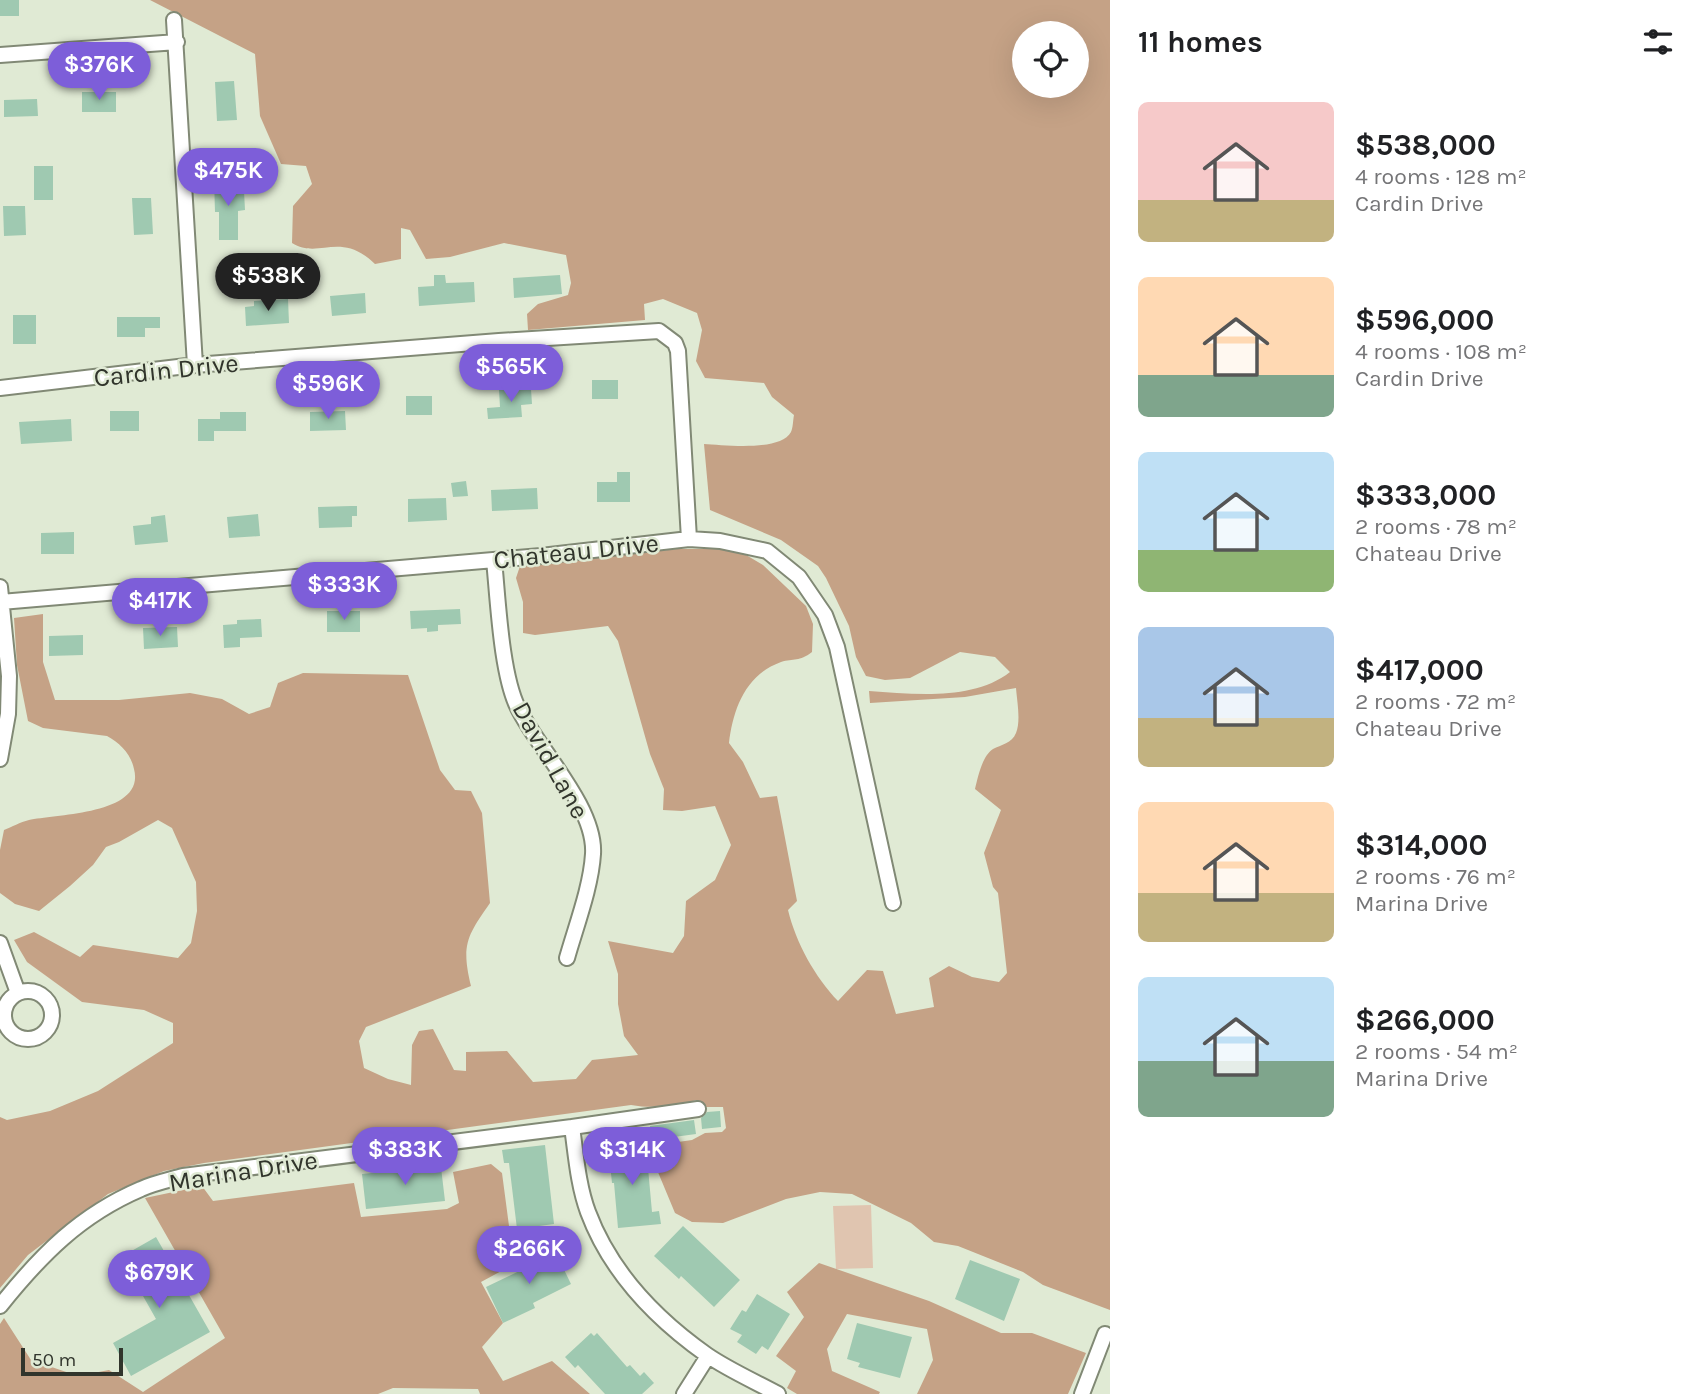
<!DOCTYPE html>
<meta charset="utf-8">
<style>
body{margin:0;font-family:Karla,sans-serif;background:#f6f6f6;color:#202124;height:100vh;display:flex;flex-direction:column;font-size:26px;white-space:nowrap}
*{box-sizing:border-box;margin:0}
p{font-size:23px;color:#757577}
.icon{flex:none;width:38px;height:38px;fill:none;stroke:currentColor;stroke-width:2;stroke-linecap:round;stroke-linejoin:round}
.map{position:relative;flex:1;overflow:hidden}
.side{display:flex;flex-direction:column;background:#fff;width:595px}
.side>*{flex:none}
.fabs{position:absolute;left:1012px;top:21px;display:grid;gap:14px}
.fabs a{display:grid;place-items:center;width:77px;height:77px;border-radius:50%;background:#fff;box-shadow:0 7px 28px #0002;font-size:35px}
.scale{position:absolute;left:21px;bottom:18px;width:102px;box-sizing:border-box;padding-left:7px;border:4px solid #31352c;border-top:0;font-size:19px;line-height:24px;white-space:nowrap;color:#31352c;-webkit-text-stroke:5px #e0ead4;paint-order:stroke}
.price{position:absolute;translate:-50% -60px;padding:0 16px;border-radius:24px;background:#7d5ed9;color:#fff;font-size:23px;line-height:46px;filter:drop-shadow(0 2px 4px #0008)}
.price::after{content:'';position:absolute;left:50%;top:42px;width:21px;height:16px;margin-left:-10px;background:inherit;clip-path:polygon(0 0,100% 0,50% 100%)}
.price.active{background:#222;color:#fff}
ul{padding:0;list-style:none}
li{display:flex;align-items:center;gap:21px;height:175px;padding:0 28px}
li span{display:grid;place-items:center;flex:none;width:196px;height:140px;border-radius:10px;color:#555}
li>.icon{margin-inline-start:auto}
span .icon{width:84px;height:84px;fill:#fffc;stroke-width:1}
li b{font-size:30px}
h2{display:flex;justify-content:space-between;align-items:center;height:84px;padding:0 28px;font-size:30px}
main{display:flex;flex:1;min-height:0}
.map>svg:first-child{display:block}
</style>
<main>
<div class="map">
<svg width="1110" height="1394" viewBox="0 0 1110 1394">
<rect width="100%" height="100%" fill="#e0ead4"/>
<!-- green -->
<path fill="#e0c5b0" d="M871,1205L873,1268L836,1269L833,1206Z"/>
<!-- forest -->
<path fill="#c5a286" fill-rule="evenodd" d="M150,0H1110V1310L1043,1285L1023,1272L958,1246L934,1242L911,1223L852,1194L820,1192L786,1199L723,1223L692,1222L675,1213L655,1165L653,1153L664,1144L692,1140L705,1133L722,1132L726,1128L723,1107H706L697,1100C674,1106 654,1109 631,1105L204,1163L164,1171L108,1194L28,1255L0,1288V1117L7,1120L50,1111L98,1091L173,1043V1023L144,1010L82,1002L27,962L14,940L34,932L80,957L93,945L178,958L191,943L197,911L196,882L172,828L158,820L119,842L106,847L93,865L70,886L39,911L15,904L0,893V850L4,830C12,827 20,822 29,820C55,814 146,815 134,769C131,754 120,743 107,736L43,728L28,721L17,665L14,618L43,614V662L55,700H119L190,693L222,699L249,714L270,707L278,683L303,673L408,675L440,770L455,790L471,791L482,813L490,903C467,936 461,945 471,986L366,1027L359,1041L364,1068L388,1079L411,1085L412,1045L419,1031L433,1029L454,1070L466,1071V1052L507,1051L533,1082L576,1079L592,1060L638,1055L624,1036L618,1004V974L608,941L673,953L684,936L686,901L715,880L731,845L715,806L682,811L663,810L664,789L650,754L618,641L608,626L535,635L523,633V602L516,578L520,566L677,549H720L741,552L763,565L806,606L813,624L812,652C799,662 794,658 781,662C745,675 733,710 729,743L743,762L760,798L777,796L797,901L788,910C796,943 815,977 838,1001L867,970L883,971L896,1014L934,1007L929,978L949,966L972,977L999,982L1007,973L998,893L993,887L984,853L1001,810L975,789C978,777 982,756 993,749C1001,745 1012,743 1016,733C1021,721 1017,701 1016,688L965,697L870,703L869,691C914,694 973,701 1010,672L995,657L960,652L910,678L885,680L866,676L856,657L849,626L826,578L818,566L781,540L710,510L704,444C724,445 780,452 791,432C793,428 793,420 794,415L772,397L764,383L705,378L696,361L702,330L697,313L663,299L644,304L645,320L528,330L527,314L538,304L568,295L571,283L566,255L504,243L450,257L426,259L410,230L401,228V259L375,264C340,230 319,260 292,243L293,206L312,184L306,166L281,164L260,116L255,54ZM1024,33H1076V86H1024Z
M491,1164L502,1173L509,1226L513,1236L539,1235L529,1256L481,1282L503,1323L482,1347L503,1381L552,1361L590,1394H480L478,1389L393,1388L378,1394H0V1324L4,1318L31,1360L78,1376L109,1370L143,1392L225,1338L145,1198L202,1186L213,1201L354,1183L361,1217L447,1209L459,1203L453,1172Z
M819,1263L929,1301L1001,1333H1032L1086,1353L1068,1394H917L933,1360L927,1329L847,1314L827,1349L832,1371L880,1392L879,1394H797L787,1388L796,1371L776,1356L804,1317L787,1292Z"/>
<!-- building -->
<path fill="#9fc9b1" d="M0,0H19V16H0Z
M234,81L237,120L217,121L215,82Z
M82,92H116V112H82Z
M37,99L38,116L4,117V100Z
M34,166H53V200H34Z
M233,178V191H244L245,210L238,211V240H219V212H215L214,179Z
M132,198H151L153,234L134,235Z
M3,206H25L26,235L4,236Z
M434,275H445L446,283L474,282L475,302L419,306L418,287L434,286Z
M560,275L562,294L514,298L513,278Z
M365,293L366,313L332,316L330,296Z
M288,299L289,323L246,326L245,307L254,306V301Z
M13,315H36V344H13Z
M117,317H160V328H145V337H117Z
M592,380H618V399H592Z
M531,389L532,404L521,405L522,417L488,419L487,408L500,407L499,390Z
M406,396H432V415H406Z
M110,411H139V431H110Z
M345,411L346,430L310,431V412Z
M220,412H246V431H214V441H198V419H220Z
M71,419L72,441L21,444L19,422Z
M617,472H630V502H597V482H617Z
M466,481L468,496L453,497L451,483Z
M537,488L538,509L492,511L491,490Z
M446,498L447,520L408,522V499Z
M351,506H357V516H352V527L319,528L318,507Z
M258,514L260,536L229,538L227,517Z
M165,515L168,542L135,545L133,526L151,524V517Z
M74,532V554H41V533Z
M460,609L461,624L438,625V631L427,632V628L411,629L410,611Z
M327,611H360V632H327Z
M261,619L262,637L240,638V647L224,648L223,625L237,624V620Z
M177,627L178,647L144,649L143,628Z
M83,635V655L49,656V636Z
M720,1111L721,1127L702,1129L701,1118L707,1112Z
M694,1120L696,1134L652,1140L650,1126Z
M545,1145L554,1224L517,1229L509,1163H504L502,1150Z
M646,1146L652,1212L659,1211L661,1224L618,1228L614,1183H612L610,1164H606L605,1150Z
M440,1159L445,1201L366,1209L362,1174L410,1169L428,1165L427,1160Z
M683,1226L740,1280L714,1307L681,1276L679,1279L654,1256Z
M156,1237L210,1332L131,1376L113,1343L156,1319L121,1257Z
M552,1245L571,1284L533,1303L535,1308L503,1323L486,1287L542,1260L538,1252Z
M970,1260L1020,1279L1004,1321L955,1299Z
M757,1294L790,1314L768,1350L762,1346L756,1354L737,1342L742,1335L730,1329L742,1310L746,1312Z
M857,1323L912,1337L900,1378L858,1367L860,1363L847,1359Z
M591,1333L594,1336L597,1333L627,1367L630,1365L640,1376L644,1372L654,1383L642,1394H605L578,1365L575,1368L565,1357Z"/>
<g fill="none" stroke-linecap="round" stroke-linejoin="round">
<!-- minor casing -->
<g stroke="#818975" stroke-width="18">
<path id="minor" d="M174,20L195,365
M0,55L177,42
M0,388L195,365L499,341L659,331L675,343L678,351L689,539
M494,560C498,599 501,674 518,708C538,749 596,807 593,854C591,887 576,926 567,958
M0,587L9,676L8,714L0,759
M1,602L541,556L689,539L720,541L767,551L799,577L825,615L837,647L893,903
M0,943L18,993
M4 1015a24 24 0 1 1 48 0a24 24 0 1 1-48 0Z
M572,1127C576,1155 578,1185 588,1212C610,1271 656,1319 707,1355C729,1370 754,1381 778,1394
M0,1306C41,1255 80,1215 141,1189C154,1183 169,1180 183,1176L572,1127L698,1109
M684,1394L708,1356
M1082,1394L1105,1334"/>
</g>
<!-- minor -->
<use href="#minor" stroke="#fff" stroke-width="14"/>
</g>
<g text-anchor="middle" stroke-width="5" stroke-linejoin="round" paint-order="stroke">
<!-- street labels -->
<g font-size="26" fill="#31352c" stroke="#e0ead4">
<text transform="translate(166 370) rotate(-6)" y="9">Cardin Drive</text>
<text transform="translate(576 551) rotate(-6)" y="9">Chateau Drive</text>
<text transform="translate(551 760) rotate(61)" y="9">David Lane</text>
<text transform="translate(243 1171) rotate(-9)" y="9">Marina Drive</text>
</g>
</g>
</svg>
<div class="fabs">
<a><svg class="icon" aria-label="locate" viewBox="0 0 24 24"><circle cx="12" cy="12" r="6"/><path d="M12 2v4M12 18v4M2 12h4M18 12h4"/></svg></a>
</div>
<div class="scale">50 m</div>
<b class="price" style="left:99px;top:102px">$376K</b>
<b class="price" style="left:228px;top:208px">$475K</b>
<b class="price active" style="left:268px;top:313px">$538K</b>
<b class="price" style="left:511px;top:404px">$565K</b>
<b class="price" style="left:328px;top:421px">$596K</b>
<b class="price" style="left:344px;top:622px">$333K</b>
<b class="price" style="left:160px;top:638px">$417K</b>
<b class="price" style="left:405px;top:1187px">$383K</b>
<b class="price" style="left:632px;top:1187px">$314K</b>
<b class="price" style="left:529px;top:1286px">$266K</b>
<b class="price" style="left:159px;top:1310px">$679K</b>
</div>
<section class="side">
<h2>11 homes<svg class="icon" aria-label="filters" viewBox="0 0 24 24"><path d="M4 7h16M4 17h16"/><circle cx="9" cy="7" r="2"/><circle cx="15" cy="17" r="2"/></svg></h2>
<ul>
<li><span style="background:linear-gradient(#f6c9c9 70%,#c2b280 0)"><svg class="icon" aria-label="home" viewBox="0 0 24 24"><path d="M3 11l9-7 9 7M6 9v11h12V9"/></svg></span><div><b>$538,000</b><p>4 rooms · 128 m²</p><p>Cardin Drive</p></div></li>
<li><span style="background:linear-gradient(#ffd9b3 70%,#7fa58c 0)"><svg class="icon" aria-label="home" viewBox="0 0 24 24"><path d="M3 11l9-7 9 7M6 9v11h12V9"/></svg></span><div><b>$596,000</b><p>4 rooms · 108 m²</p><p>Cardin Drive</p></div></li>
<li><span style="background:linear-gradient(#bfe0f5 70%,#8fb573 0)"><svg class="icon" aria-label="home" viewBox="0 0 24 24"><path d="M3 11l9-7 9 7M6 9v11h12V9"/></svg></span><div><b>$333,000</b><p>2 rooms · 78 m²</p><p>Chateau Drive</p></div></li>
<li><span style="background:linear-gradient(#a9c7e8 65%,#c2b280 0)"><svg class="icon" aria-label="home" viewBox="0 0 24 24"><path d="M3 11l9-7 9 7M6 9v11h12V9"/></svg></span><div><b>$417,000</b><p>2 rooms · 72 m²</p><p>Chateau Drive</p></div></li>
<li><span style="background:linear-gradient(#ffd9b3 65%,#c2b280 0)"><svg class="icon" aria-label="home" viewBox="0 0 24 24"><path d="M3 11l9-7 9 7M6 9v11h12V9"/></svg></span><div><b>$314,000</b><p>2 rooms · 76 m²</p><p>Marina Drive</p></div></li>
<li><span style="background:linear-gradient(#bfe0f5 60%,#7fa58c 0)"><svg class="icon" aria-label="home" viewBox="0 0 24 24"><path d="M3 11l9-7 9 7M6 9v11h12V9"/></svg></span><div><b>$266,000</b><p>2 rooms · 54 m²</p><p>Marina Drive</p></div></li>
</ul>
</section>
</main>
